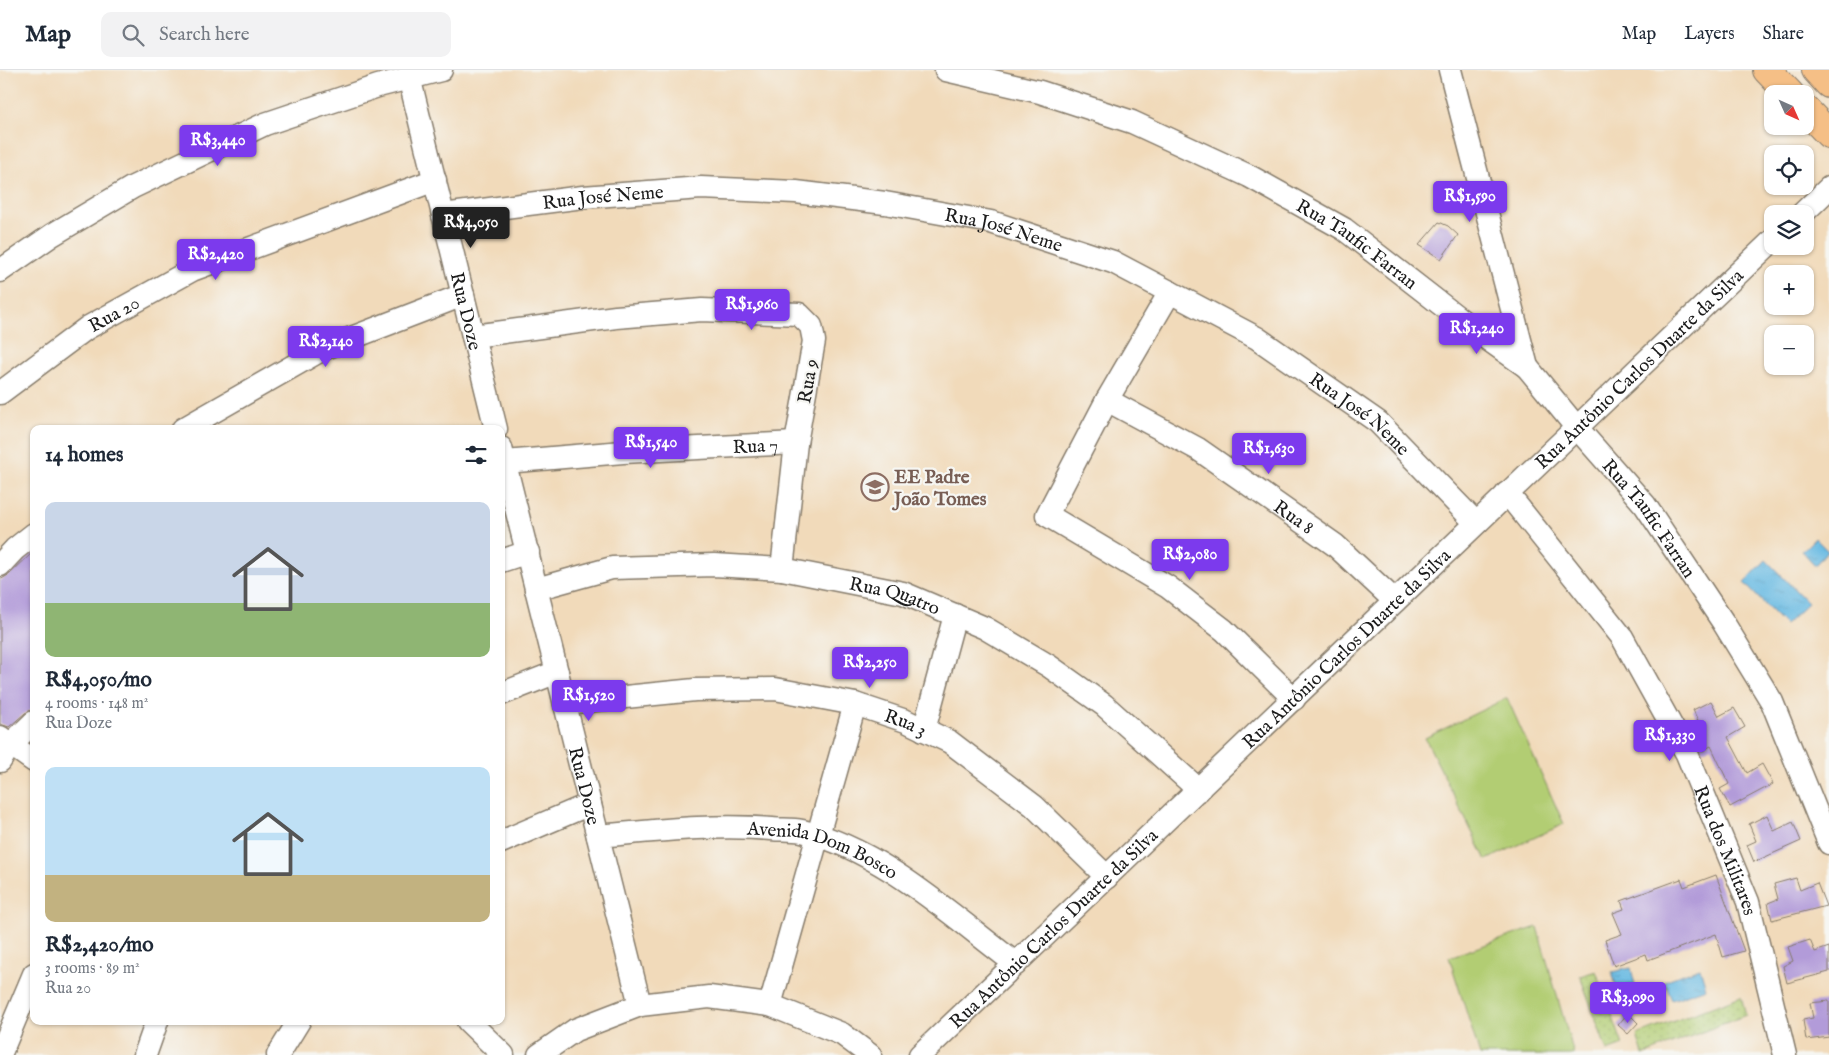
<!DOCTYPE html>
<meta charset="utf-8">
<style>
body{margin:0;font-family:"IM FELL English",serif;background:#f2f2f3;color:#1f2937;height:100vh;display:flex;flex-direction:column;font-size:19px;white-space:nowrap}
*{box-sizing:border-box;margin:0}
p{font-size:16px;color:#747a83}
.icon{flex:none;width:28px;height:28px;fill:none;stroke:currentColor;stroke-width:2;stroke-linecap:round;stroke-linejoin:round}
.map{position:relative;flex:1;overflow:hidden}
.drawer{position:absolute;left:30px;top:355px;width:475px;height:600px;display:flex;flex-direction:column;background:#fff;border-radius:10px;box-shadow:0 1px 4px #0004}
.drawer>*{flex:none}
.needle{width:32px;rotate:135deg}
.controls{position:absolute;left:1764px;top:15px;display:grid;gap:10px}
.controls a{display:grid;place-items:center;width:50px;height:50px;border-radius:10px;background:#fff;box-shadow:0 1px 4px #0004;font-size:25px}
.price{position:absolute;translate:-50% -42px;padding:0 11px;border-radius:5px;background:#7c3aed;color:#fff;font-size:16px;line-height:32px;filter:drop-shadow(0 1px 2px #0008)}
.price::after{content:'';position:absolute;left:50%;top:30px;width:15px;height:11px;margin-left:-8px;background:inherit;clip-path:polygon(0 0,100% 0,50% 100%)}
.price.current{background:#222;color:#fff}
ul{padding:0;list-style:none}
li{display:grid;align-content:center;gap:10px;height:265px;padding:0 15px}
li span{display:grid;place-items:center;height:155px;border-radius:10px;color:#555}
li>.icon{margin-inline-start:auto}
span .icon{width:90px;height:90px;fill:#fffc;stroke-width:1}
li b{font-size:21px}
h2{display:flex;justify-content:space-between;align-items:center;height:60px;padding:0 15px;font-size:21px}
header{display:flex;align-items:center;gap:30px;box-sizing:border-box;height:70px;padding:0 25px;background:#fff;border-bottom:1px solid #e0e1e3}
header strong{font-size:24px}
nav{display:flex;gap:28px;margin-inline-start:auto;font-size:18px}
.search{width:350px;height:45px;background:#f2f2f3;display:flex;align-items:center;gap:12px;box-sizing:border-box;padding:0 18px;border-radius:10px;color:#747a83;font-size:19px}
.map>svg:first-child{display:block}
</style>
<header>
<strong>Map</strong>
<div class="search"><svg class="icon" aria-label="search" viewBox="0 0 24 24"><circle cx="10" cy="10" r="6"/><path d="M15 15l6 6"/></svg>Search here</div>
<nav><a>Map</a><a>Layers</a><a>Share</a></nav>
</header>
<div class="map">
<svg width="1829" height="985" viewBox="0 0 1829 985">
<defs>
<pattern id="grass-dots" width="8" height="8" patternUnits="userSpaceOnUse" patternTransform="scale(1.25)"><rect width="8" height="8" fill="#b2cd73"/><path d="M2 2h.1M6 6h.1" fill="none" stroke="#98af63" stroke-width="1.8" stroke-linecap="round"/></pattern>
<pattern id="water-ripples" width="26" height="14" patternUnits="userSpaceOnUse" patternTransform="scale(1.25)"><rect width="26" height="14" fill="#66b9e2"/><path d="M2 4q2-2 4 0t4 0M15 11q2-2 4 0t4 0" fill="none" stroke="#589ec1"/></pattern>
</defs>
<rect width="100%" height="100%" fill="#f6f6f2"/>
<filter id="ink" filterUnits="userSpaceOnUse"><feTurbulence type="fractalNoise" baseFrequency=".02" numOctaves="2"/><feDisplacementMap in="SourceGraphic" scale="10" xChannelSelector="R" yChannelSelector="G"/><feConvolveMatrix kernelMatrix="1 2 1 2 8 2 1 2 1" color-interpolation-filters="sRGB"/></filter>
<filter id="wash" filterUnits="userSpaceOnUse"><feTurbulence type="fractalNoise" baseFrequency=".0096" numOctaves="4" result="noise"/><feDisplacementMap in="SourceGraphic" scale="20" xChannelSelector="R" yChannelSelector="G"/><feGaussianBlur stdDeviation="1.12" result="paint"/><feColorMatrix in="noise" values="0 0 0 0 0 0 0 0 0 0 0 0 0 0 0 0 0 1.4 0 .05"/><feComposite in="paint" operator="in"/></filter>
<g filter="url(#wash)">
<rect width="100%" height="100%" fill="#f1daba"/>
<!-- grass -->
<path fill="url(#grass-dots)" stroke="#677448" d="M1596,901L1623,975L1607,981L1580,906Z
M1741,926L1746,945L1643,985L1637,965Z"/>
<!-- garden -->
<path fill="#b2cd73" stroke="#677448" d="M1507,628L1564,754L1486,790L1425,668Z
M1537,857L1574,984L1570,985H1480L1449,887Z"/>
<!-- water -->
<path fill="url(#water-ripples)" stroke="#416a7f" d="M1815,468L1828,481L1815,495L1802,481Z
M1766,490L1808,533L1785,555L1744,513Z
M1631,898L1635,915L1617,920L1612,902Z
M1700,898L1706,918L1672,930L1664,911Z"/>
<g id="blocks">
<!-- building -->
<path fill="#b29bd9" d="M1439,152L1448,156L1458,165L1441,189L1419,175Z
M34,481V639L25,643L9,657L0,654V510L10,504Z
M1711,631L1719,646L1734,638L1745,657L1728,667L1747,703L1762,694L1773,714L1730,737L1720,719L1729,714L1711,676L1702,681L1693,662L1701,657L1693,640Z
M1767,745L1774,761L1793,752L1801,771L1754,792L1747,775L1756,771L1749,754Z
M1716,805L1744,881L1723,887L1716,864L1648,890L1646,884L1614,896L1605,870L1622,864L1613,843L1624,839L1621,831L1681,809L1684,817Z
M1796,808L1800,820L1817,813L1826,836L1772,850L1768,833L1778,829L1774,814Z
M1810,870L1815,882L1829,877V902L1787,913L1783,896L1793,891L1788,877Z
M1829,931V967L1806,970L1803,950L1813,948L1810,933Z
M1628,943L1638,953L1628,964L1618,955Z"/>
</g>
</g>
<g filter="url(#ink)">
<use href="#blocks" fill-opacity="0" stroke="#867b6b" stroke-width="1"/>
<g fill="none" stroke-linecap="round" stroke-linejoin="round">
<!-- minor casing -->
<g stroke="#867b6b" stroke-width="25">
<g id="minor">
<path id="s1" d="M946,0L1040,22L1132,52L1249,106L1344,159L1465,253L1527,297L1577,358L1645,435L1723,552L1772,632L1829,773"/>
<path d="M1450,0L1527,297"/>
<path id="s2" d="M409,7L496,359"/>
<path d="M1802,144L1829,118"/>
<path id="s3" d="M443,145L583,127L701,118L796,122L885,133L991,152L1113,192L1257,268L1378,352L1476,453"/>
<path d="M0,201L52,165L133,117L265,54L378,16L441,0"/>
<path d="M1170,222L1107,330L1047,445L1168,517L1224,560L1294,629"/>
<path d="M473,266L616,247L702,240L799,244L811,256L814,271L796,373L782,499"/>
<path id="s4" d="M0,323L87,258L192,200L435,110"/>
<path id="s5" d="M1107,330L1198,379L1254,418L1335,475L1395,531"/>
<path d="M183,359L323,279L463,225"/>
<path id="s6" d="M501,378L640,935"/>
<path id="s7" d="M505,392L623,382L796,373"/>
<path id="s8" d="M1507,423L1622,567L1687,684L1748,832L1785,985"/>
<path d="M501,491L528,482"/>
<path d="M0,495L15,479L34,464"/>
<path id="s9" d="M536,519L612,498L714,495L782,499L903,523L985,558L1049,596L1104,635L1199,720"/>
<path d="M501,624L557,602"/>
<path id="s10" d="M565,633L695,620L775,619L855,634L906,651L950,672L1034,736L1107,807"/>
<path d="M924,660L955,545"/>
<path d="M0,667L34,691"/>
<path d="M0,691L11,674L34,652"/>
<path id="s11" d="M598,766C656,761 714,754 772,759C781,760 792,759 802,761C881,779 952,846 1016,894"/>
<path d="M501,772L590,734"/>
<path d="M770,935L855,634"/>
<path d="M468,951L503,985"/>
<path d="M0,985L34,904"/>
<path d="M145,985L157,951"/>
<path d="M278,985L299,951"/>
<path d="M539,985L575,960L640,935L709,927L770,935L842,964L870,985"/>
<path id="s12" d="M920,985L1772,171"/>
</g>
</g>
<!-- major casing -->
<g stroke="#867b6b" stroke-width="30">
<path id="major" d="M1767,0L1790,24
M1816,0L1829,14
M1805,39L1829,64"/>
</g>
<!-- minor -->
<use href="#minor" stroke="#fff" stroke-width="22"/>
<!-- major -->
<use href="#major" stroke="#f5bf86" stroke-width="28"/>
</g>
</g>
<!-- icons -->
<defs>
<g id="school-ring" transform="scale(1.4375)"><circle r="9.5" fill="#f6f6f2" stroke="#8d6e63" stroke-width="1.5"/><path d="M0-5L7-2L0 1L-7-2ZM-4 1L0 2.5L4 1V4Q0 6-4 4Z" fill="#8d6e63"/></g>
</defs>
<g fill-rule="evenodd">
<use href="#school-ring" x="875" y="417"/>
</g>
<g text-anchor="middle" stroke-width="4.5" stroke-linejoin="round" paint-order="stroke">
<!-- street labels -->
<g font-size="19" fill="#1c1c1c" stroke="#f6f6f2">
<text dy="7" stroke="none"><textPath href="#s3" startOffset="161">Rua José Neme</textPath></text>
<text dy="7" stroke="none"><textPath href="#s3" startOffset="566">Rua José Neme</textPath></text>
<text dy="7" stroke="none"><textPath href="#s1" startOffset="450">Rua Taufic Farran</textPath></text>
<text dy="7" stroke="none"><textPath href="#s2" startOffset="241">Rua Doze</textPath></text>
<text dy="7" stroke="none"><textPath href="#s4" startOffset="139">Rua 20</textPath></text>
<text dy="7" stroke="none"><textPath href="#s12" startOffset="994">Rua Antônio Carlos Duarte da Silva</textPath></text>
<text transform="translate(807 311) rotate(-80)" y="7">Rua 9</text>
<text dy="7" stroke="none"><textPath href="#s3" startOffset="971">Rua José Neme</textPath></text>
<text dy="7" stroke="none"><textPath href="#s7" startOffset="251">Rua 7</textPath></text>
<text dy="7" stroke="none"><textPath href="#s5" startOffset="221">Rua 8</textPath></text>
<text dy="7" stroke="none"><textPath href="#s1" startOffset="855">Rua Taufic Farran</textPath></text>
<text dy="7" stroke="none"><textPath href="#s9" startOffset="365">Rua Quatro</textPath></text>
<text dy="7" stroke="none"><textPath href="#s12" startOffset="589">Rua Antônio Carlos Duarte da Silva</textPath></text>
<text dy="7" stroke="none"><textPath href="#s10" startOffset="346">Rua 3</textPath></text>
<text dy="7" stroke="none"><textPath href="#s6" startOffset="348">Rua Doze</textPath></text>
<text dy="7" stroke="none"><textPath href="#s8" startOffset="422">Rua dos Militares</textPath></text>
<text dy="7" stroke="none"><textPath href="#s11" startOffset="229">Avenida Dom Bosco</textPath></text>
<text dy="7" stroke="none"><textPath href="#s12" startOffset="184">Rua Antônio Carlos Duarte da Silva</textPath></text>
</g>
<!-- education labels -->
<g font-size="19" font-weight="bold" fill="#785e54" stroke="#f6f6f2" text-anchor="start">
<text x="894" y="413">EE Padre<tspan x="894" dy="22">João Tomes</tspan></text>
</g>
</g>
</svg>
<div class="controls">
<a><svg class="needle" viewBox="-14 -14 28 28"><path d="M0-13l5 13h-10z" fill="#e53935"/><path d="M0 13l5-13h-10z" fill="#747a83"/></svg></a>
<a><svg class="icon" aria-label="locate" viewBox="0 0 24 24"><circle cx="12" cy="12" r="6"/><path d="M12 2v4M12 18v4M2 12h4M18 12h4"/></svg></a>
<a><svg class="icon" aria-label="layers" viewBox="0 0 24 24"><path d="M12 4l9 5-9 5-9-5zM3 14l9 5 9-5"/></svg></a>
<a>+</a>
<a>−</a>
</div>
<b class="price" style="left:218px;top:97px">R$3,440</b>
<b class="price" style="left:1470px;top:153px">R$1,590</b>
<b class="price current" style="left:471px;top:179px">R$4,050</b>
<b class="price" style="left:216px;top:211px">R$2,420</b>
<b class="price" style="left:752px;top:261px">R$1,960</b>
<b class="price" style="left:1477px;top:285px">R$1,240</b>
<b class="price" style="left:326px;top:298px">R$2,140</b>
<b class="price" style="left:651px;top:399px">R$1,540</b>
<b class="price" style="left:1269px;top:405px">R$1,630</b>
<b class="price" style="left:1190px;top:511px">R$2,080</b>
<b class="price" style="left:870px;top:619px">R$2,250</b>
<b class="price" style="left:589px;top:652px">R$1,520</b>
<b class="price" style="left:1670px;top:692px">R$1,330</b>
<b class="price" style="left:1628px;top:954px">R$3,090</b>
<section class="drawer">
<h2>14 homes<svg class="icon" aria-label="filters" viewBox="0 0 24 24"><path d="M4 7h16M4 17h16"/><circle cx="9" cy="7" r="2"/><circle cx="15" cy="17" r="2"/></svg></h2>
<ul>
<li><span style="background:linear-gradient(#c9d6e8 65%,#8fb573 0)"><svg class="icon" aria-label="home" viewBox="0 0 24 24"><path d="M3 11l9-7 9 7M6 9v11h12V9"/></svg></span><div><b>R$4,050/mo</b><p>4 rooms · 148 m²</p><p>Rua Doze</p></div></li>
<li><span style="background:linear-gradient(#bfe0f5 70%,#c2b280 0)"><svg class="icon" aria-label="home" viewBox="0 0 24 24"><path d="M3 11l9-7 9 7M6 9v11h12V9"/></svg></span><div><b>R$2,420/mo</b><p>3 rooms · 89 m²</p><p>Rua 20</p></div></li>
</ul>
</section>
</div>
